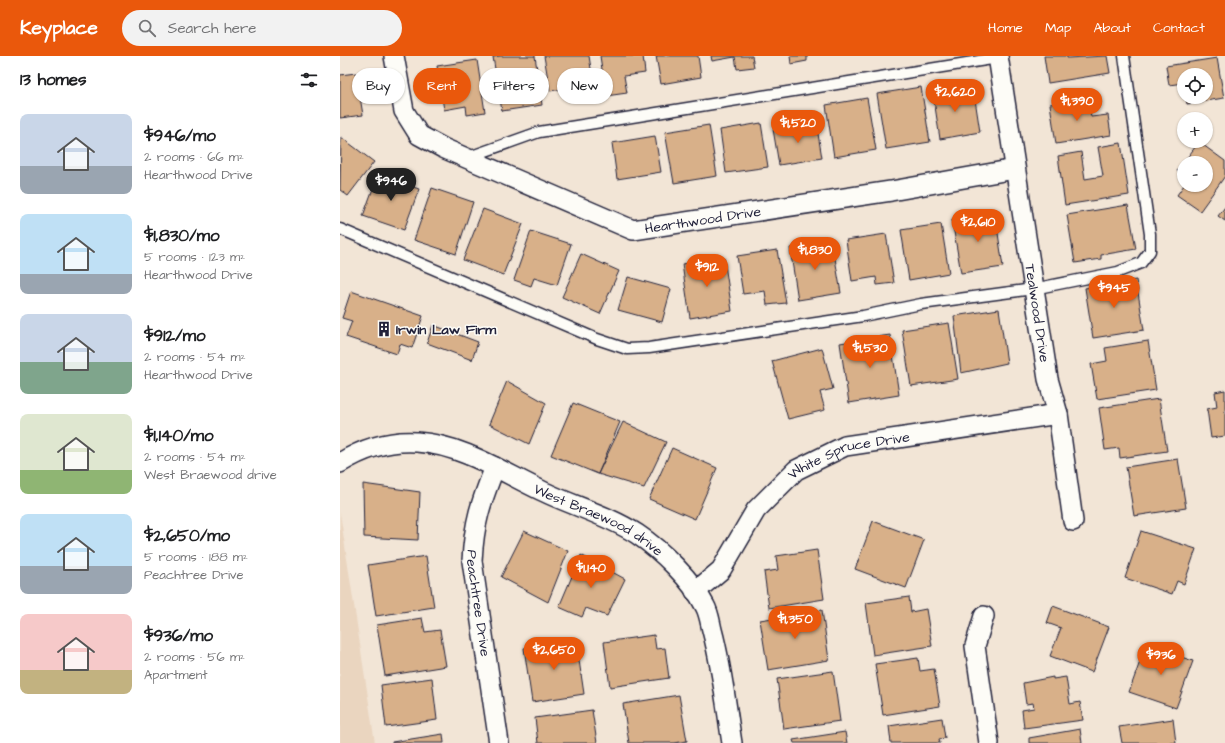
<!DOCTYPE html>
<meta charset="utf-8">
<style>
body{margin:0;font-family:"Architects Daughter",sans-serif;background:#f2f2f2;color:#202124;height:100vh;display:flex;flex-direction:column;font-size:15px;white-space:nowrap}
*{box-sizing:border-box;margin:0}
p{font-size:13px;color:#757577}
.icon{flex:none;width:22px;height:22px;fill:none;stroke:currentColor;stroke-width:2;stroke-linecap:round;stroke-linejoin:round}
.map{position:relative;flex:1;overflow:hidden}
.sheet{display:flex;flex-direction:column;background:#fff;width:340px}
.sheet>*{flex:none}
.guide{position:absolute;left:12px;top:12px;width:380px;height:36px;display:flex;gap:8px}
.tools{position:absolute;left:837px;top:12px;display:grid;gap:8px}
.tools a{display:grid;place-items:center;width:36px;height:36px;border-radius:50%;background:#fff;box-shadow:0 1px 3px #0004;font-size:20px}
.price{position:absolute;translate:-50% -34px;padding:0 9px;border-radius:14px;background:#ea580c;color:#fff;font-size:13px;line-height:26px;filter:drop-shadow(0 1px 2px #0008)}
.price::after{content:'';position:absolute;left:50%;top:24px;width:12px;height:9px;margin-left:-6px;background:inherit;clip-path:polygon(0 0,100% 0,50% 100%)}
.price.on{background:#222;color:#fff}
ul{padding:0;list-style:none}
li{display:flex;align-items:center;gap:12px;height:100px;padding:0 20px}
li span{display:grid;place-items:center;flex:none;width:112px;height:80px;border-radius:8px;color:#555}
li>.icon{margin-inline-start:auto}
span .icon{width:48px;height:48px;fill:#fffc;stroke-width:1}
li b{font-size:17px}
h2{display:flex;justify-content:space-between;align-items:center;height:48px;padding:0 20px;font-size:17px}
.tag{padding:0 14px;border-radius:18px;background:#fff;box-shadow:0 1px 3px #0004;font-size:14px;line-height:36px}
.tag.on{background:#ea580c;color:#fff}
header{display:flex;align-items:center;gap:24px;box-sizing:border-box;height:56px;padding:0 20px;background:#ea580c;color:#fff}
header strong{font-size:19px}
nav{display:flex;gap:22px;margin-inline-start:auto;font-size:14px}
.search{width:280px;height:36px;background:#f2f2f2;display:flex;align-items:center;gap:10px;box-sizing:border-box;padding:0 14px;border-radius:22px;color:#757577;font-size:15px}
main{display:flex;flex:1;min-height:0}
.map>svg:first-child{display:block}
</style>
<header>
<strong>Keyplace</strong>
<div class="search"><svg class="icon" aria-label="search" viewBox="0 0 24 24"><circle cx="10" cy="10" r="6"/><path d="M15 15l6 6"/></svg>Search here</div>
<nav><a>Home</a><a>Map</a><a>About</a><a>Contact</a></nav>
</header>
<main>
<section class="sheet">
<h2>13 homes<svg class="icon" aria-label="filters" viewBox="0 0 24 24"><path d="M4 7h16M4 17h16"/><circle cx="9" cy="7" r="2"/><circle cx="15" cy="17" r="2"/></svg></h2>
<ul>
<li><span style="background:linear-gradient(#c9d6e8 65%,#9aa5b1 0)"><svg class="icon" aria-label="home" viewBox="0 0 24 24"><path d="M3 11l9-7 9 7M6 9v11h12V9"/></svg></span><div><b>$946/mo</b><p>2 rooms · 66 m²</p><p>Hearthwood Drive</p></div></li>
<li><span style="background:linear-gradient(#bfe0f5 75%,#9aa5b1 0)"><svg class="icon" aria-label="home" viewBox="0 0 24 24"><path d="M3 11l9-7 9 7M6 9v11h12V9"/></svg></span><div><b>$1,830/mo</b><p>5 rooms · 123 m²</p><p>Hearthwood Drive</p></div></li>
<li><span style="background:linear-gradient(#c9d6e8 60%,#7fa58c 0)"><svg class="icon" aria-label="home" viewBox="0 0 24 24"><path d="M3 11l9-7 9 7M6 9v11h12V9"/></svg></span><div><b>$912/mo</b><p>2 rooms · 54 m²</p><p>Hearthwood Drive</p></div></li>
<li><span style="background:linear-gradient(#dfe7d0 70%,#8fb573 0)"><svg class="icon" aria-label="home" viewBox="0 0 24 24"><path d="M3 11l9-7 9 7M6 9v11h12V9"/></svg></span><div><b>$1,140/mo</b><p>2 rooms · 54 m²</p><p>West Braewood drive</p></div></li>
<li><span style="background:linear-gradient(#bfe0f5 65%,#9aa5b1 0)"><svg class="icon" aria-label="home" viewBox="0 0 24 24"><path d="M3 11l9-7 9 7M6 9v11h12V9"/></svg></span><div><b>$2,650/mo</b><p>5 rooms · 188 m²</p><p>Peachtree Drive</p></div></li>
<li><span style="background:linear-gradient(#f6c9c9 70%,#c2b280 0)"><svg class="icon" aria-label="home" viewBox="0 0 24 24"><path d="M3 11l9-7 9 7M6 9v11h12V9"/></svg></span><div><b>$936/mo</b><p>2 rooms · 56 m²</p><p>Apartment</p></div></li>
</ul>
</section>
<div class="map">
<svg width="885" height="687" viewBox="0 0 885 687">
<rect width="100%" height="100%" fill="#f2e5d6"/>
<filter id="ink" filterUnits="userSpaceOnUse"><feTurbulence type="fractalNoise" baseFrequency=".025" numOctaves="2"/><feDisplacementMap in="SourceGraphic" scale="8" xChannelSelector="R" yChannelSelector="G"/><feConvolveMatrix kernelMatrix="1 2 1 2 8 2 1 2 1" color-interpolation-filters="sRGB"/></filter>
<g filter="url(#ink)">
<!-- built -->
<path fill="#ead5bf" d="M0,457L35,687H0Z"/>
<!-- building -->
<path fill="#d8b089" stroke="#22223b" d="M161,0H195L202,49L162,55L153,1Z
M204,0H249L255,38L231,42L229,32L210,35Z
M260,0H303L305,17L284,20L287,37L266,40Z
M316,0H358L361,21L321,28Z
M371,0H412L414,11L397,13L395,1L372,5Z
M450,0H467V5L451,8Z
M704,0H727V2L767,0L770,17L708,27Z
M877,2L884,42L847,48L846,41H866V19H844V31L843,27L829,29L826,10Z
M137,4L145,56L127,59L126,50L104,54L97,10Z
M16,17L23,59L0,62V19Z
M610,28L612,41L634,37L640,76L600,83L592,31Z
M581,31L590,86L546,93L537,38Z
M527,42L536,94L494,101L486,49Z
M748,42L751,61L768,59L771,79L716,88L710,48Z
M476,66L482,102L439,109L433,73Z
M421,67L428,111L386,117L380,74Z
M369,69L377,120L334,127L325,76Z
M315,80L321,116L277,123L272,87Z
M1,81L34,106L8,140L0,134Z
M859,86L885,105V120L860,155L837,139L844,129H866V107H844V119L837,115Z
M781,87L789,139L725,149L718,100L741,96L745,123L763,120L758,91Z
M38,119L79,133L64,174L23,160Z
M92,132L133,146L116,198L74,184Z
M788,149L796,193L761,199V203L735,207L727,159Z
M885,151V165L878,160Z
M143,153L183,168L163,219L123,204Z
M655,157L663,211L621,217L612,164Z
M601,168L609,217L569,224L561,174Z
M191,175L231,188L217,229L194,222L191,230L174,224Z
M546,178L554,227L537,229L536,221L512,225L506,184Z
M492,185L501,237L458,244L450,192Z
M437,194L446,247L427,249L425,235L403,238L397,200Z
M241,198L279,215L260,258L222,241Z
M384,202L392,255L350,262L342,208Z
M288,221L331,233L322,266L278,254Z
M796,224L804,274L753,282L745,232Z
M11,235L83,260L72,292L60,288L57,298L6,281L12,265L2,262Z
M659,253L667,307L621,317L614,260Z
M609,267L618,323L571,330L562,274Z
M93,269L138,286L132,304L87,287Z
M550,279L559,339L509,347L500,287Z
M808,285L816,334L757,343L751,308L767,305L765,292Z
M482,292L493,333L480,336L485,354L448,363L432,305Z
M167,325L206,347L189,388L149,368Z
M885,334V380L871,382L867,353L877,351L875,336Z
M819,343L827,395L780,402L779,392L765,394L759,352Z
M233,347L280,366L258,418L211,399Z
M283,366L326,386L304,432L258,418Z
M332,392L377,412L355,463L309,443Z
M838,403L846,452L794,460L786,411Z
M23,428L80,436L78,484L24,481Z
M533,465L584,484L566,532L515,513Z
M184,475L228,495L208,546L161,521Z
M801,475L856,493L844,528L837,525L832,538L785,522Z
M477,494L484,543L429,552L424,516L438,514L436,500Z
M241,499L285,523L267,560L246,552L242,561L219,551Z
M86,500L94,551L36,560L28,509Z
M569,541L571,556L586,553L592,590L533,599L526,547Z
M713,550L769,571L752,616L710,600L721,572L707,567Z
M482,554L489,604L428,614L420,564Z
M82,562L85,576L100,574L106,610L45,620L37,569Z
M314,579L316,593L325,592L329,622L270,631L264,586Z
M236,584L244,638L192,646L184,592Z
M806,589L853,605L836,652L789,636Z
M578,602L580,615L594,613L600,650L543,659L535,608Z
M493,615L500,665L444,673L437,623Z
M713,621V623L726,621L730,648L740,646L743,664L684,672L682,654L694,652L693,647L686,648L683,627Z
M92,622L97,664L46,671L41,629Z
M339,639L347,685L334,687H289L283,648Z
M252,654L257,687H198L195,662Z
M602,662L605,682L599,683L600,687H551L549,670Z
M833,663L836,687H782L779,671Z
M740,673L742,687H689V682Z
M505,676L507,687H454L453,684Z
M103,678L104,687H52V686Z"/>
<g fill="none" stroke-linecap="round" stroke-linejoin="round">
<!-- lane casing -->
<g stroke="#22223b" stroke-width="13">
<path id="lane" d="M126,102L199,76L658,2
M0,173L257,283L287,293L309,292L523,260L581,248L693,233L778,216L801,207L810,195V178L784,0"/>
</g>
<!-- street casing -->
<g stroke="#22223b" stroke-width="22">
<g id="street">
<path id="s1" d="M54,0L64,55L79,79L103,92L293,174L551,135L675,113"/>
<path id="s2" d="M658,0L708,323L718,358L733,465"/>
<path id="s3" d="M0,407C24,392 48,384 77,386C125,389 168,420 211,439C240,452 271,461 297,478C321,494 352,524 365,550C369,557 370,566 372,574C382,611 386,649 392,687"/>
<path id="s4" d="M155,411C141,446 134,466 132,505L159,687"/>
<path id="s5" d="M355,535L362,530L381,514L416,454L456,414L505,390L718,358"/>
<path d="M644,560L635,590L649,687"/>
</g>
</g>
<!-- lane -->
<use href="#lane" stroke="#fdfcf7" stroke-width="10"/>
<!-- street -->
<use href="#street" stroke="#fdfcf7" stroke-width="19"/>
</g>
</g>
<!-- icons -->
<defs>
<g id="building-bare" transform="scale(1.2)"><path d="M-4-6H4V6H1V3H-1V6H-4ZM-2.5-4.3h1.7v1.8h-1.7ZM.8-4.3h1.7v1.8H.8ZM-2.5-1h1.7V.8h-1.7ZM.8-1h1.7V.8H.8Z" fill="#22223b" stroke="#fdfcf7" stroke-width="2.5" paint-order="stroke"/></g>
</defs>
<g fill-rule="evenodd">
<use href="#building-bare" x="44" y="273"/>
</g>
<g text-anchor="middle" stroke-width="3" stroke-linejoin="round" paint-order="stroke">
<!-- street labels -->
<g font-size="14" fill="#22223b" stroke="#fdfcf7">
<text dy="5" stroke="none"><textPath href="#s1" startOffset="389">Hearthwood Drive</textPath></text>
<text dy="5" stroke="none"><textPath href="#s2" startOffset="260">Tealwood Drive</textPath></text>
<text dy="5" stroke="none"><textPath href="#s5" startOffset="215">White Spruce Drive</textPath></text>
<text dy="5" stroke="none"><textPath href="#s3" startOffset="280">West Braewood drive</textPath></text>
<text dy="5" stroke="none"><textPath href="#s4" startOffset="140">Peachtree Drive</textPath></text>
</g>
<!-- poi labels -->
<g font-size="14" font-weight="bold" fill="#22223b" stroke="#fdfcf7" text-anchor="start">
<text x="56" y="278">Irwin Law Firm</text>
</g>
</g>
</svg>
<div class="tools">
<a><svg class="icon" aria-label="locate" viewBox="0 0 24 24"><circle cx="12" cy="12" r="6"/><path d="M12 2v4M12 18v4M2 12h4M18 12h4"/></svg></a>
<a>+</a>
<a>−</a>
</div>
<b class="price" style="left:615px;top:57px">$2,620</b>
<b class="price" style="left:737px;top:66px">$1,390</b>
<b class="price" style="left:458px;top:88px">$1,520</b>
<b class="price on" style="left:51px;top:146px">$946</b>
<b class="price" style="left:638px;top:187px">$2,610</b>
<b class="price" style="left:475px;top:215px">$1,830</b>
<b class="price" style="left:367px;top:232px">$912</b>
<b class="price" style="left:774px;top:253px">$945</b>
<b class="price" style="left:530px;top:313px">$1,530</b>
<b class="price" style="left:251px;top:533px">$1,140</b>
<b class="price" style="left:455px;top:584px">$1,350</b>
<b class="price" style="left:214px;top:615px">$2,650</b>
<b class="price" style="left:821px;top:620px">$936</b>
<div class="guide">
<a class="tag">Buy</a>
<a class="tag on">Rent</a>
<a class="tag">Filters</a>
<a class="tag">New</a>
</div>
</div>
</main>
